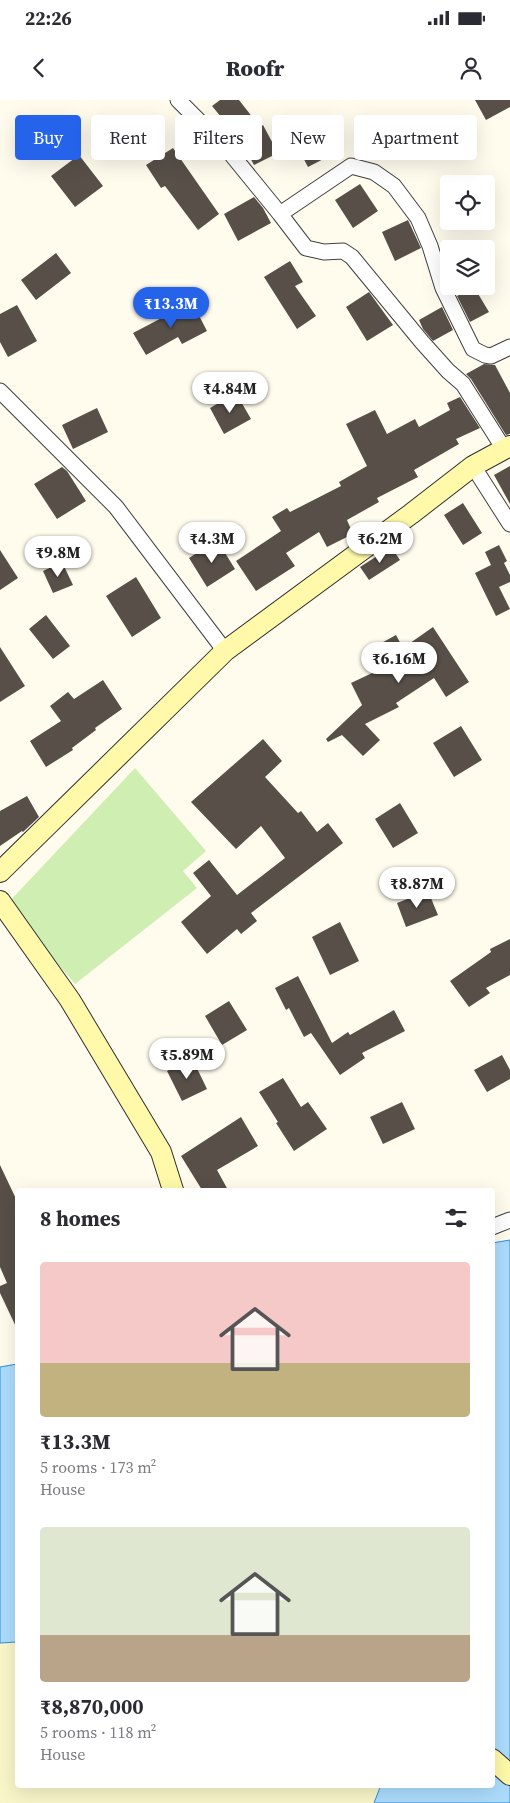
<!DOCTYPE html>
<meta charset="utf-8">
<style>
body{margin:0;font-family:"Source Serif 4",serif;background:#f7f7f7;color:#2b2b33;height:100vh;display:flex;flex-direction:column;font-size:19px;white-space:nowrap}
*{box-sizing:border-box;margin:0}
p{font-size:16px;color:#7c7c81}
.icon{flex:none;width:28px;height:28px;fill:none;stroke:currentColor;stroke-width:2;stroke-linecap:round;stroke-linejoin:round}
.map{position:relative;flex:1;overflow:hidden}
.details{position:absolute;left:15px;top:1088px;width:480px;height:600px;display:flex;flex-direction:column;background:#fff;border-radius:5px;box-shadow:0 5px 20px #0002}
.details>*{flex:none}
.hud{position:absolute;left:15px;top:15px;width:480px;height:45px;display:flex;gap:10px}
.controls{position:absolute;left:440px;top:75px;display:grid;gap:10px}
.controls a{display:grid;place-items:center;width:55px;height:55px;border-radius:5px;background:#fff;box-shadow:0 5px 20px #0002;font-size:25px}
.price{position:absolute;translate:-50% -42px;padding:0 11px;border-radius:18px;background:#fff;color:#222;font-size:16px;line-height:32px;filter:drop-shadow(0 1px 2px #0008)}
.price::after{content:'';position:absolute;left:50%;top:30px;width:15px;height:11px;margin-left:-8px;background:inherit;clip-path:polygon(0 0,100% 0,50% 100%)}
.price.current{background:#2563eb;color:#fff}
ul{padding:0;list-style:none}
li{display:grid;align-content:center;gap:10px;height:265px;padding:0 25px}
li span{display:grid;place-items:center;height:155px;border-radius:5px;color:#555}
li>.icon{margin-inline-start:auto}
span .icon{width:90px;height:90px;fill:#fffc;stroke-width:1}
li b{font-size:21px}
h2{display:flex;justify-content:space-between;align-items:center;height:60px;padding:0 25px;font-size:21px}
.tag{padding:0 18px;border-radius:5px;background:#fff;box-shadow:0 5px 20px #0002;font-size:18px;line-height:45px}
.tag.current{background:#2563eb;color:#fff}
.status{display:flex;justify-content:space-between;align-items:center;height:35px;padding:0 25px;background:#fff;direction:ltr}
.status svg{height:14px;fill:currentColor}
header{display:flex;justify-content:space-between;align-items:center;height:65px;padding:0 25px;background:#fff;font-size:22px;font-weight:800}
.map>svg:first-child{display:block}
</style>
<div class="status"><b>22:26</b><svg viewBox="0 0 49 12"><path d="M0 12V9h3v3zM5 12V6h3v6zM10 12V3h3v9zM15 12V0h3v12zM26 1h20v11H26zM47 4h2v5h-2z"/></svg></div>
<header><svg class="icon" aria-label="back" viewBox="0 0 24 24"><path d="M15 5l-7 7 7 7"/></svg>Roofr<svg class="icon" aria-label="person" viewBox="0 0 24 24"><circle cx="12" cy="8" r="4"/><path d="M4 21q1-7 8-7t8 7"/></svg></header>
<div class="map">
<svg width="510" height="1703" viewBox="0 0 510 1703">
<rect width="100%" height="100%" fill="#fffcee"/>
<!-- farmland -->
<path fill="#f9f6ca" d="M17,1542L18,1685H381L374,1703H0V1543Z"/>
<!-- green -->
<path fill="#cfeeb2" d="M135,668L206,751L183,771L197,788L75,884L7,804Z"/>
<!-- water -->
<path fill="#acdcfd" stroke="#2b8fdc" d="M510,1140V1703H374L381,1685H492V1143Z
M17,1264V1542L0,1543V1267Z"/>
<!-- building -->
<path fill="#574f48" d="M220,0H239L260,27L263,25L278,53L254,65L230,20L226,23L212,6Z
M475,0H510V7L486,20Z
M317,19L335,53L308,67L290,33Z
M173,48L219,114L198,130L165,86L161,88L146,65Z
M79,55L103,86L75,107L51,76Z
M360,84L378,111L353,128L335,100Z
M254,97L263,108L271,123L238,141L224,114Z
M408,120L421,148L395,161L382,132Z
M56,153L71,173L36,200L21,180Z
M290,161L303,182L295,186L316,216L297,229L264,177Z
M474,187L489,212L470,222L457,196Z
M369,192L393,225L367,241L346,207Z
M192,202L207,231L182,244L178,237L146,255L133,233Z
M17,205L37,241L8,257L0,242V214Z
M442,207L453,230L433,241L423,229L419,220Z
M484,264L495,265L510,293V334L506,335L471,279L466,274Z
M236,293L251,319L224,334L210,308Z
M460,297L480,328L456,339L459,344L414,370L418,377L377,398L379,402L347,420L353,434L327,447L319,432L286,453L295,466L256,491L236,461L281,431L272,417L287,408L290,412L341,386L339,382L367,366L346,324L375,310L387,334L415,319L419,327L450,310L447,303Z
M97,308L108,332L73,349L62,325Z
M510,366V404L494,375Z
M62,367L67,371L86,401L57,419L34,384Z
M463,403L482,433L463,445L444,415Z
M217,440L235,469L207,487L189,458Z
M499,445L507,461L504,463L510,475V482L499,487L510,509L496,516L475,473L491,465L485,452Z
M391,447L400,460L369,480L360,467Z
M0,450L18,478L0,490Z
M62,462L73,485L53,493L43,471Z
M136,477L161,518L132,537L106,496Z
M46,515L70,546L53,559L29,529Z
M433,527L469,582L446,597L434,578L396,603L399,607L365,624L380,640L363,656L342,635L328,642L326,639L362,605L351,583L387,566L376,546L396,535L403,548Z
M0,547L25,586L0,602Z
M103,580L122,609L95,628L96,630L72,648L73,650L46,667L30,641L61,621L50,606L68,592L74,599Z
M461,626L482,660L454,677L433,643Z
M263,639L282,661L265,677L298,713L301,711L317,732L328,723L343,743L251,813L257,821L241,834L237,829L207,854L181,822L211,796L193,773L209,760L237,795L285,758L261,726L236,749L191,702Z
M27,696L39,717L23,732L22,731L0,746V711Z
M400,703L418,733L393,748L375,719Z
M428,791L438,815L406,827L397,803Z
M340,822L359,861L330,875L312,837Z
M510,839V875L486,888L490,893L469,907L450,881L491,852L490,849Z
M298,876L332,943L348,932L350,935L394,910L405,931L362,953L365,958L340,975L311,933L304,937L289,908L286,910L275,888Z
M229,901L247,930L222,945L205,916Z
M502,955L510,970V979L487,992L474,970Z
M192,958L207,989L182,1001L167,971Z
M283,978L301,1007L308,1002L327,1029L294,1051L276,1023L278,1022L259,992Z
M402,1002L415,1029L383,1044L370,1017Z
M241,1017L258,1046L217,1070L228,1090H202L181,1056Z
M0,1065L18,1103V1231L0,1193V1186L7,1183L0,1167Z"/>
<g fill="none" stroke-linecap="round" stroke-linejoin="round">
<!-- street casing -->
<g stroke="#404040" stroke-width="17">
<path id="street" d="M178,0L227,49L280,114L351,66L374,72L394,86L418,118L430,146L443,188L473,249L485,255L491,256L510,247
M280,114L306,148L324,152L343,151L352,157L422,242L448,271L463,284L504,349
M0,291L116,407L225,551
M473,366L510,424
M492,1127L510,1120"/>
</g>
<!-- secondary casing -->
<g stroke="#2f2f2f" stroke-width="22">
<path id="secondary" d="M0,772L225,551L411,414L473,366L510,346
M0,801L70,900L161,1052L173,1090
M492,1659L510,1675"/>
</g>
<!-- street -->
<use href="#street" stroke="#fff" stroke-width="15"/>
<!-- secondary -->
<use href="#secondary" stroke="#fff9a9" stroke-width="20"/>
</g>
</svg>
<div class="controls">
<a><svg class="icon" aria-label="locate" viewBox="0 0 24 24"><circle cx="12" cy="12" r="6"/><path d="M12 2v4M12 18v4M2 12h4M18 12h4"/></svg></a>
<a><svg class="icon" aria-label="layers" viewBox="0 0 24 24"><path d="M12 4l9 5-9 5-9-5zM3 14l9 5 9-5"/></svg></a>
</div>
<b class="price current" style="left:171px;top:229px">₹13.3M</b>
<b class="price" style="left:230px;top:314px">₹4.84M</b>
<b class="price" style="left:212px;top:464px">₹4.3M</b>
<b class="price" style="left:380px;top:464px">₹6.2M</b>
<b class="price" style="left:58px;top:478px">₹9.8M</b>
<b class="price" style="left:399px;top:584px">₹6.16M</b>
<b class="price" style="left:417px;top:809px">₹8.87M</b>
<b class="price" style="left:187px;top:980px">₹5.89M</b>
<div class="hud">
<a class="tag current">Buy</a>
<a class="tag">Rent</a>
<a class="tag">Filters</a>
<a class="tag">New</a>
<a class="tag">Apartment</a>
</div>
<section class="details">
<h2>8 homes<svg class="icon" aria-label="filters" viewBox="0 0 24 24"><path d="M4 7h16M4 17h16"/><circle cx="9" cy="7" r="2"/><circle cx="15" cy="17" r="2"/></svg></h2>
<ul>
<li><span style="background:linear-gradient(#f6c9c9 65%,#c2b280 0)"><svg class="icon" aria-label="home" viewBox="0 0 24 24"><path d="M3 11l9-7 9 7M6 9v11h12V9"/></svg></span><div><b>₹13.3M</b><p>5 rooms · 173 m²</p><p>House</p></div></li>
<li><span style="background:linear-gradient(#dfe7d0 70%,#b9a48a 0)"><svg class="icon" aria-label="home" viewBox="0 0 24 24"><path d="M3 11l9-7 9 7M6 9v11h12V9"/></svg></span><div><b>₹8,870,000</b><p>5 rooms · 118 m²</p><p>House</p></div></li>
</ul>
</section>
</div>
